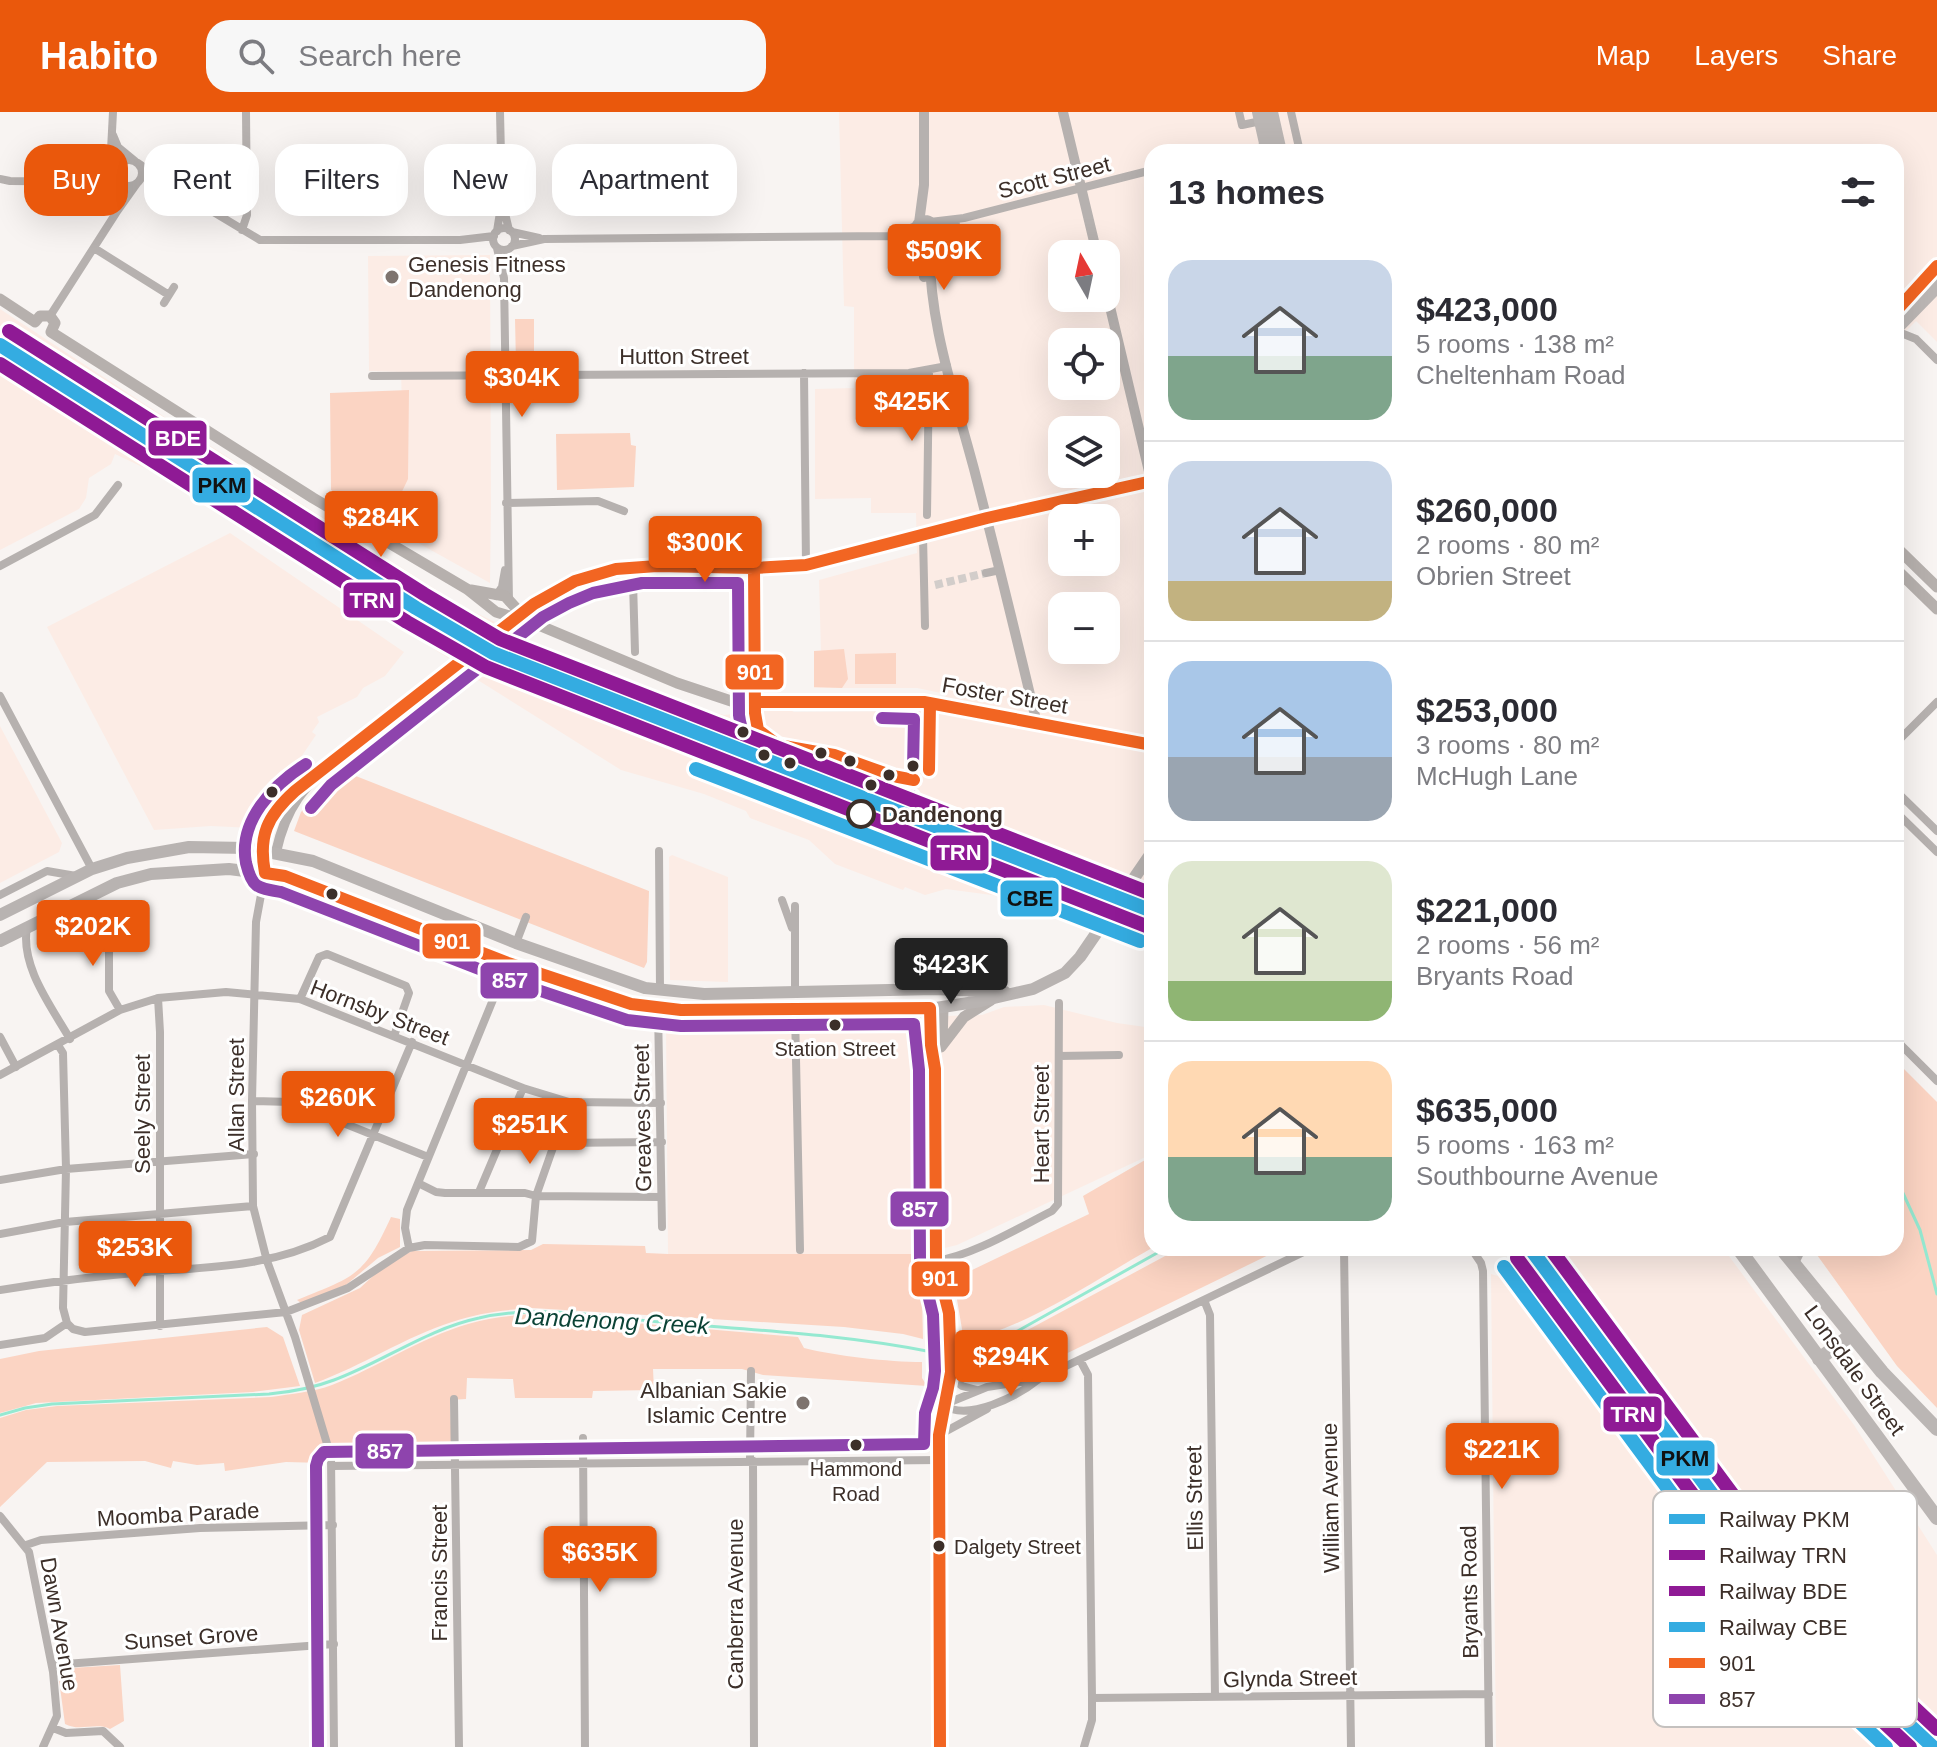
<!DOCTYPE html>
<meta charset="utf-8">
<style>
body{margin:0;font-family:Helvetica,sans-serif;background:#f7f7f7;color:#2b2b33;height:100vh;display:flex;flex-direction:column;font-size:30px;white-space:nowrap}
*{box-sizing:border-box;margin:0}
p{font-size:26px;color:#7c7c81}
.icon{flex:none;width:44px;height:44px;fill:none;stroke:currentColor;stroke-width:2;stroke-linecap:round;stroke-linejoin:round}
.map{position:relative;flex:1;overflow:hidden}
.sheet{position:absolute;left:1144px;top:32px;width:760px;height:1112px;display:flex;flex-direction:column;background:#fff;border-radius:24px;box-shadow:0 8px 32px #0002}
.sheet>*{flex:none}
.banner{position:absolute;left:24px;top:32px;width:760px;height:72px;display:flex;gap:16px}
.needle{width:52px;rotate:351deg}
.tools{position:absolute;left:1048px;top:128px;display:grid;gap:16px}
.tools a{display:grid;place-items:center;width:72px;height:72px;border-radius:16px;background:#fff;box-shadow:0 8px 32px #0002;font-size:40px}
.price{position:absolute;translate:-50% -68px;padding:0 18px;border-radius:8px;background:#ea580c;color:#fff;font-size:26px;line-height:52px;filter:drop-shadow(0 2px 4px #0008)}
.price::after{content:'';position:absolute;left:50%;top:48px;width:24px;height:18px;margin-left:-12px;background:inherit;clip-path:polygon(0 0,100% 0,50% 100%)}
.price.current{background:#222;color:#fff}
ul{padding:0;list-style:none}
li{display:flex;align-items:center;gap:24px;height:200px;padding:0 24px}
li+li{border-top:2px solid #e1e1e2}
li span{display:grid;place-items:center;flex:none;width:224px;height:160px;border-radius:24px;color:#555}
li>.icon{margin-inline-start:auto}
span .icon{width:96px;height:96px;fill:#fffc;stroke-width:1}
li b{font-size:34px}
h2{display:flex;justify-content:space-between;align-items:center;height:96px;padding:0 24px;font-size:34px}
.chip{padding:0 28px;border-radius:24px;background:#fff;box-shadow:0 8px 32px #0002;font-size:28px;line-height:72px}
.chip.current{background:#ea580c;color:#fff}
header{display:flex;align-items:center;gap:48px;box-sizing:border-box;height:112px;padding:0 40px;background:#ea580c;color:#fff}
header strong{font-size:38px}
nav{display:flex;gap:44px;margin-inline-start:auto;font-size:28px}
.search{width:560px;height:72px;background:#f7f7f7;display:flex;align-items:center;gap:20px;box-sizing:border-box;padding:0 28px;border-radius:24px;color:#7c7c81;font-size:30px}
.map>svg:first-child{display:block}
</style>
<header>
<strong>Habito</strong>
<div class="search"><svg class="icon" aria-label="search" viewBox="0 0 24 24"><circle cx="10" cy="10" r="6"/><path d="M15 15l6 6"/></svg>Search here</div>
<nav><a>Map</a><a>Layers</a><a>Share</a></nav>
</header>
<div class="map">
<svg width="1937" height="1635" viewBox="0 0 1937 1635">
<rect width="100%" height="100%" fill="#f8f4f2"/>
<!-- built -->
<path fill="#fcece5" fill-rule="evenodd" d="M839,0H1937V230L1916,209L1896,229V40H1152V792L1105,775L1096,797L946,777L925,783L905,775L903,778L835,752L809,728L750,706L746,699L704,682L621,658L465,560L513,522L676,589L724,603L786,596L794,600L942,599L946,582L917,576H814V542L821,540L819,468L917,441L916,401H871V386L815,387V277L854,276V195L844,194ZM1062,142H1106V186H1062ZM1062,230H1106V274H1062ZM1062,318H1106V362H1062ZM1062,406H1106V450H1062ZM1062,494H1106V538H1062Z
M490,143L491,395L490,471L386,413L404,366L401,260L369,259L368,144Z
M0,197L149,295L462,494L495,510L448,546L329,471L289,438L191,378L115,342L111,352L89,366L86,386L79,397L0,438Z
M230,421L404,540L385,564L363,576L357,585L317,605L319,610L312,620L316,623L253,716L211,714L154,718L47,515Z
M0,614L62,731L59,740L0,771Z
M672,743L728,765V870L670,868L669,745Z
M1044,893L1117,911L1152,916V1042L957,1133L921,1142H668L666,911L982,903L1004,895Z
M1546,1136H1723L1854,1313L1937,1443V1620L1895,1581L1837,1522L1704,1350Z
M1491,1162L1501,1165L1579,1262L1765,1512L1882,1635H1496Z"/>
<!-- green -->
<path fill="#fbd4c3" d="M515,207H534V252H516Z
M409,278L408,367L386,413L331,378L330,281Z
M630,321L631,333L636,334L634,375L557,378L556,322Z
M844,537L848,567L842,576L814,575V539Z
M896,541V572H855V542Z
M343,659L649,779L647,850L644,856L294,719L301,700Z
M1896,949L1937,990V1296L1897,1254L1812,1136H1896Z
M1152,1044V1136C1095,1168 1028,1215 964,1229L953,1164L950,1162L954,1153L964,1147L970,1159L1089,1102L1083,1084Z
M391,1105L400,1107V1135L378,1146L346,1173L301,1191L297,1188C356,1164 364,1164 391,1105Z
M543,1132L645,1134L646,1141L668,1142H921L923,1227L903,1222L844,1215L532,1196C504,1198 478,1201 452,1210C405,1225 362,1254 315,1271L299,1218L302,1203L360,1176L386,1152L412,1139L531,1138Z
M1180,1136H1283L1041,1254L974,1267L960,1263L964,1250L980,1247L1010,1235L1009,1228Z
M529,1202L798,1225L804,1236C836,1244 889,1250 922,1250V1266L927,1274L763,1263L742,1257H653L654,1278L593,1279L592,1286H515L513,1267L467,1266L466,1287L450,1288L452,1342L343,1344L323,1351L286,1350L225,1359L224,1351L197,1353L173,1349L171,1356L145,1349L47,1350L0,1395V1306L26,1298L57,1294L271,1285C291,1282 313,1280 332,1273C378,1255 420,1226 468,1212C488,1206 508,1204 529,1202Z
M267,1215L283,1225L300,1274L253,1280L36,1291L0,1301V1247L39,1239Z
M120,1553L124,1609L110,1617C96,1610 79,1620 65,1612L59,1568L63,1560L71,1556Z"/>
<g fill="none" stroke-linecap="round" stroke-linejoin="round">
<!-- stream -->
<path stroke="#95e9d1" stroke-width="3" d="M1896,1066L1920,1118L1937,1182
M955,1239L1005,1226L1166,1136
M0,1303L25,1296L52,1292L269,1282C291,1280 313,1276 334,1268C383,1250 427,1217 479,1206C538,1192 601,1205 660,1210C751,1218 842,1222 932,1240"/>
<!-- minor-tunnel -->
<path stroke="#d2cdca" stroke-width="8" stroke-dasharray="8 4" stroke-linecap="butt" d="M935,473L986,461"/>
<!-- minor -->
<path stroke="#b6b1af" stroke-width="8" d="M113,0L111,38L117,57
M1239,0L1242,13L1261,9
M1291,0L1300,40
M113,23L118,35L135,49
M1242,40L1267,34
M116 61a13 13 0 1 1 26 0a13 13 0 1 1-26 0Z
M138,51L177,78L260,128H460L494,124
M0,67L10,69L121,70
M503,93L509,118
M117,96L122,71
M930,110L964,106L1152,58
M493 127a11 11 0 1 1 22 0a11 11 0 1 1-22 0Z
M242,118L247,103L246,0
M497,119L502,88L500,0
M512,120L539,126
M933,120L956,110
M892,124L918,113
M512,134L544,127L892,124L909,126L919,123
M94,136L169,183
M497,136L504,166L509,490
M164,191L174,175
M50,204L116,101L138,70
M1896,219L1916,227L1937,248
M804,261L806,453
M372,264L909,261L947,254
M506,391L598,389L624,399
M927,403L929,259
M923,424L925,514
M0,454L95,403L118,373
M986,461L1000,458
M633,470L635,540
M496,484L502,475L505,458
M0,584L92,757
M1896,631L1937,590
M1896,679L1937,719
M1896,700L1937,740
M659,739L660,878
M265,761L256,810L252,989L253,1094L267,1149L295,1225L331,1345L334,1635
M0,783L47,759L76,764
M782,788L792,816
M795,794V879
M109,801V879L120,898
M27,815C20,854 51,894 70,927
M516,831L526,805
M158,886L160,920V1214
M300,887L319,845L327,842L406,874L409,881L394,924
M658,898L662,1115
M795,899L800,1138
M0,925L16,955
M1896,928L1937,969
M58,933L63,941L66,1057L63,1196L67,1211
M1059,944L1119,943
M0,963L120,898L158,886L226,880L300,887L523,976L569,990L661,991
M252,989L291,990L428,1045
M555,1031L662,1030
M0,1068L66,1057L254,1042
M418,1071L436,1080L445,1081H525L536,1084L661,1085
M479,1080L523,976
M0,1122L65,1110L253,1094
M409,1136L405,1116L407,1098L508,851
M1344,1136L1351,1635
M1471,1136L1481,1151L1483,1159L1489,1635
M936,1149C974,1143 1018,1116 1052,1099L1058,1092L1059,891
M1794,1153L1799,1143V1136
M0,1178C49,1170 96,1164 146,1160C210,1155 272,1155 330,1125L412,930
M1204,1188L1210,1203L1215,1585
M67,1211L73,1217L85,1220L286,1200L348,1176L409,1136L425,1133L519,1135L532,1129L536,1084L569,990
M0,1233L45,1226L67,1211
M1080,1248L1088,1263L1092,1586V1608L1084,1635
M950,1264L962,1274L977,1278
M454,1287L459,1635
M943,1293C968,1310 1018,1284 1039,1267L1312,1136
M943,1293L987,1275L1038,1267
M939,1323L987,1297
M583,1326L585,1635
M750,1349L751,1259
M753,1349L754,1635
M332,1354L939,1348
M0,1404L29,1440L53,1560L57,1604L43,1635
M26,1433L41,1428L200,1416L333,1413
M52,1553L334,1532
M1092,1586L1489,1582
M53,1616L66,1621L103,1619L120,1635"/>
<!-- tertiary -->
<path stroke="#b6b1af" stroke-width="10" d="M1063,0L1097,142
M916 117a9 9 0 1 1 18 0a9 9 0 1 1-18 0Z
M919,111L924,73V0
M921,124L924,165
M930,124C926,202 954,282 974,357C996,442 1017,527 1037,612
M1106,178L1152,372
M657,454L754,456L806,453L987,406L1152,369
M754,456L755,590
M261,737C269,710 279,686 305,671
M276,740C286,695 303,674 339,645"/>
<!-- secondary -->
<path stroke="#b6b0ad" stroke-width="11" d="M0,187L35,210
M35,210L40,204H50L55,211L51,220
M51,220L313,386L467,477L496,500L536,512L677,571L734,590L930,591L1152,633
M1896,435L1937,475
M1896,457L1937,497
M471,478L505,484L524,505
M930,896L931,933L935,957L936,1149L949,1201L951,1260L949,1279L943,1293L939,1323L940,1635
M942,933L943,895
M941,935L964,905L991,888
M937,1160L933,1188L937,1220V1282L943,1293"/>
<!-- primary -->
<path stroke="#b8b3b1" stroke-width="12" d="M0,803L92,757L127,746L189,735L247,736L313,749L516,831L645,876L704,882L935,877L1005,880
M0,829L117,771L151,762L229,757L285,764L508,851L631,892L681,898L936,896L981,889L1033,877L1065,861L1080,845L1152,740"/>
<!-- trunk -->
<path stroke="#bbb6b4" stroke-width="14" d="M1259,0L1268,40
M1271,0L1280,40
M1896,199L1937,154
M1896,216L1937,174
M1738,1136L1937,1406
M1781,1136L1882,1260L1937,1317
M1819,1247L1851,1223"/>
<!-- rail -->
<path stroke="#bcb8b6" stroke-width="3" stroke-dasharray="10 10" stroke-linecap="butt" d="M1115,798L1152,808"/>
<!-- tertiary-bridge -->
<path stroke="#b6b1af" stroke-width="10" d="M339,645L453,554L556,478L594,462L657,454"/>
<!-- bus-1 casing -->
<g stroke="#fff" stroke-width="18">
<path id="bus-1" d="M1896,199L1937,154
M754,456L755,601L758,618L778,633L834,643L893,664L914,668
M755,590H924L1152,633
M929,658L930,591
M940,1635L939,1323L951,1260L949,1201L936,1149L935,957L931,933L930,896L681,898L631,892L508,851L285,764L265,761C258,724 267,704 295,679L534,492L575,469L616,457L657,454L754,456L806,453L987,406L1152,369"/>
</g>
<!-- bus-2 casing -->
<g stroke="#fff" stroke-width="18">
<path id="bus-2" d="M882,606L914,607L913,656
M306,652C273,673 238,709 246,751C252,776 257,776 281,780L502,866L627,908L681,914L914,912L919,958L920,1149L933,1203L935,1259L933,1276L925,1301L924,1332L324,1340L318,1347L316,1354L318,1635
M311,696L331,673L543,505L569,491L593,481L642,471H738L739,603C746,659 794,646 833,659C859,668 884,680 912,684"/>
</g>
<!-- bus-1 -->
<use href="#bus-1" stroke="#f26522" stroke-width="12"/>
<!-- bus-2 -->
<use href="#bus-2" stroke="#8e44ad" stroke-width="12"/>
<!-- rail-1 casing -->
<g stroke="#fff" stroke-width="20">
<path id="rail-1" d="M0,233L416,496L493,541L1152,799
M1530,1136L1783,1478L1856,1563L1933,1635"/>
</g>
<!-- rail-2 casing -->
<g stroke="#fff" stroke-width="20">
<path id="rail-2" d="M0,252L407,510L486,555L1146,814
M1517,1146L1771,1488L1844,1573L1910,1635"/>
</g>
<!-- rail-3 casing -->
<g stroke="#fff" stroke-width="20">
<path id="rail-3" d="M9,219L424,482L500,527L1152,782
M1550,1136L1796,1468L1868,1552L1937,1617"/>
</g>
<!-- rail-4 casing -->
<g stroke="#fff" stroke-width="20">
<path id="rail-4" d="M696,657L1140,829
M1504,1155L1757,1497L1832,1584L1886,1635"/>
</g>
<!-- rail-1 -->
<use href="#rail-1" stroke="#34ace1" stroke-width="14"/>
<!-- rail-2 -->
<use href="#rail-2" stroke="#8f1a95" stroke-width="14"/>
<!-- rail-3 -->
<use href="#rail-3" stroke="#8f1a95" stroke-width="14"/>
<!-- rail-4 -->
<use href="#rail-4" stroke="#34ace1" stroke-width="14"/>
</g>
<!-- markers -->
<g fill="#7e746f" stroke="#fff" stroke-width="3">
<circle cx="392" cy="165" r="8"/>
<circle cx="803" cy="1291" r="8"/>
</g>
<g fill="#3c2f29" stroke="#fff" stroke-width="3">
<circle cx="743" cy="620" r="7"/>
<circle cx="821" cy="641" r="7"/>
<circle cx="764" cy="643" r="7"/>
<circle cx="850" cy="649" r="7"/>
<circle cx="790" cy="651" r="7"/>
<circle cx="913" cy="654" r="7"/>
<circle cx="889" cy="663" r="7"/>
<circle cx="871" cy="673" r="7"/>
<circle cx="272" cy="680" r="7"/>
<circle cx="332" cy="782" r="7"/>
<circle cx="835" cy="913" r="7"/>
<circle cx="856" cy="1333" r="7"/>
<circle cx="939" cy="1434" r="7"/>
</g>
<circle fill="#fff" stroke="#3c2f29" stroke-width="4" cx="861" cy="702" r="13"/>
<g text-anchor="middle" stroke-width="6" stroke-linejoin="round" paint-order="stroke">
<!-- bus labels -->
<g font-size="20" fill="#3c2f29" stroke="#fff">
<text x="835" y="944">Station Street</text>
<text x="856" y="1364">Hammond<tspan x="856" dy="25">Road</tspan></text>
<text x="954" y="1442" text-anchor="start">Dalgety Street</text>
</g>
<!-- street labels -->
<g font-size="22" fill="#3c2f29" stroke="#fff">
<text transform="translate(1054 65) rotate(-14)" y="8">Scott Street</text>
<text x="684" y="252">Hutton Street</text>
<text transform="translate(1005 583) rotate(10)" y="8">Foster Street</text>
<text transform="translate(380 900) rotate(21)" y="8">Hornsby Street</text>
<text transform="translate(236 983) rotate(-90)" y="8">Allan Street</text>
<text transform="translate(142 1002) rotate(-90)" y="8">Seely Street</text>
<text transform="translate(642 1006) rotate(-91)" y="8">Greaves Street</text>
<text transform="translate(1041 1012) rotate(-90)" y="8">Heart Street</text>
<text transform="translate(1855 1258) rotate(54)" y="8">Lonsdale Street</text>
<text transform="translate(1194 1386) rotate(-91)" y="8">Ellis Street</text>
<text transform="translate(1330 1386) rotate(-91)" y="8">William Avenue</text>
<text transform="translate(178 1402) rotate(-3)" y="8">Moomba Parade</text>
<text transform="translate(439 1461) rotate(-90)" y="8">Francis Street</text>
<text transform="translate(1469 1480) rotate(-91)" y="8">Bryants Road</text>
<text transform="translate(735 1492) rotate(-90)" y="8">Canberra Avenue</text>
<text transform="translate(60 1512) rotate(80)" y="8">Dawn Avenue</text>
<text transform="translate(191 1525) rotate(-4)" y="8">Sunset Grove</text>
<text transform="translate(1290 1566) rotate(-1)" y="8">Glynda Street</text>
</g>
<!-- poi labels -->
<g font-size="22" fill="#3c2f29" stroke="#fff" text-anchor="start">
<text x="408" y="160">Genesis Fitness<tspan x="408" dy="25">Dandenong</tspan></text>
<text x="787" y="1286" text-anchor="end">Albanian Sakie<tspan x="787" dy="25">Islamic Centre</tspan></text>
</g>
<!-- stop labels -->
<g font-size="22" font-weight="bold" fill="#3c2f29" stroke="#fff" text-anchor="start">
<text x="882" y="710">Dandenong</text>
</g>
<!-- water labels -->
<g font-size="24" font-style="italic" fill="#0b4336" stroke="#fff">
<text transform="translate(612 1209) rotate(3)" y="8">Dandenong Creek</text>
</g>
</g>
<!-- legend -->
<rect x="1653" y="1379" width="264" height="236" rx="12" fill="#fff" stroke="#c4c1bf" stroke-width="2"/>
<rect x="1669" y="1402" width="36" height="10" fill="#34ace1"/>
<rect x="1669" y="1438" width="36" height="10" fill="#8f1a95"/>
<rect x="1669" y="1474" width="36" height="10" fill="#8f1a95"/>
<rect x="1669" y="1510" width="36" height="10" fill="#34ace1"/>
<rect x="1669" y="1546" width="36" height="10" fill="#f26522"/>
<rect x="1669" y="1582" width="36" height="10" fill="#8e44ad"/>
<g font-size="22" fill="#3c2f29">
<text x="1719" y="1415">Railway PKM</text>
<text x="1719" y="1451">Railway TRN</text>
<text x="1719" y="1487">Railway BDE</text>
<text x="1719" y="1523">Railway CBE</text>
<text x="1719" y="1559">901</text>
<text x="1719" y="1595">857</text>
</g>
<g stroke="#fff" stroke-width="3">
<rect x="147" y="307" width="61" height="38" rx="8" fill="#8f1a95"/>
<rect x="191" y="354" width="61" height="38" rx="8" fill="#34ace1"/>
<rect x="342" y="469" width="60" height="38" rx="8" fill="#8f1a95"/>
<rect x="724" y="541" width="61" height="38" rx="8" fill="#f26522"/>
<rect x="929" y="722" width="61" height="38" rx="8" fill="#8f1a95"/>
<rect x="999" y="767" width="61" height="39" rx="8" fill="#34ace1"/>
<rect x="421" y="810" width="61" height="38" rx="8" fill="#f26522"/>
<rect x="479" y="849" width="61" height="39" rx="8" fill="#8e44ad"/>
<rect x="889" y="1078" width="61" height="38" rx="8" fill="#8e44ad"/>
<rect x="910" y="1148" width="61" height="38" rx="8" fill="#f26522"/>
<rect x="1602" y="1283" width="61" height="38" rx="8" fill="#8f1a95"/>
<rect x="354" y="1320" width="61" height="38" rx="8" fill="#8e44ad"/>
<rect x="1655" y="1327" width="61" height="38" rx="8" fill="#34ace1"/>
</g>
<g font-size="22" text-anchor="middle" font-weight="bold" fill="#fff">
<text x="178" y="334">BDE</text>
<text x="372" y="496">TRN</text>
<text x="755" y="568">901</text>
<text x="959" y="748">TRN</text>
<text x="452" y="837">901</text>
<text x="510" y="876">857</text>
<text x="920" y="1105">857</text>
<text x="940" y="1174">901</text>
<text x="1633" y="1310">TRN</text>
<text x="385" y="1347">857</text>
</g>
<g font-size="22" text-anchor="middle" font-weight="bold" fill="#111">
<text x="222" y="381">PKM</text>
<text x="1030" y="794">CBE</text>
<text x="1685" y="1354">PKM</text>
</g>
</svg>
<div class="tools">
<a><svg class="needle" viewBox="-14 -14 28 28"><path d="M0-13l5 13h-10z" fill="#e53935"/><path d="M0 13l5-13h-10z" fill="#7c7c81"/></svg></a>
<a><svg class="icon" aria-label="locate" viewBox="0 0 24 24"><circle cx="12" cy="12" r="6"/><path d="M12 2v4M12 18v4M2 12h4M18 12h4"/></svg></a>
<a><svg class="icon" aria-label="layers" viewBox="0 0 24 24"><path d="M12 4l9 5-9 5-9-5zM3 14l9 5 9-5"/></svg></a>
<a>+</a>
<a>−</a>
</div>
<b class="price" style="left:944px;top:180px">$509K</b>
<b class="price" style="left:522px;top:307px">$304K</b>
<b class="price" style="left:912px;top:331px">$425K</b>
<b class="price" style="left:381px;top:447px">$284K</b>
<b class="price" style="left:705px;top:472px">$300K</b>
<b class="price" style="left:93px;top:856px">$202K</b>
<b class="price current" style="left:951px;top:894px">$423K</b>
<b class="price" style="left:338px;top:1027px">$260K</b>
<b class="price" style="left:530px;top:1054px">$251K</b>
<b class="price" style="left:135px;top:1177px">$253K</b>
<b class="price" style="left:1011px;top:1286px">$294K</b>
<b class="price" style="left:1502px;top:1379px">$221K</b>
<b class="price" style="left:600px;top:1482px">$635K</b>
<div class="banner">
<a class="chip current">Buy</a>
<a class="chip">Rent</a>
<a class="chip">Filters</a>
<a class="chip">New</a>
<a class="chip">Apartment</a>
</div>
<section class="sheet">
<h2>13 homes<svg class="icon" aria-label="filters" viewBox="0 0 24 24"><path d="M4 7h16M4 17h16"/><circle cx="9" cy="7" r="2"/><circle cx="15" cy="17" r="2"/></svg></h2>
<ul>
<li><span style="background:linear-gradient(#c9d6e8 60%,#7fa58c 0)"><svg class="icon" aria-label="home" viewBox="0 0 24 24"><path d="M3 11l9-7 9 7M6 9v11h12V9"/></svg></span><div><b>$423,000</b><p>5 rooms · 138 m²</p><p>Cheltenham Road</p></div></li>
<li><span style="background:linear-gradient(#c9d6e8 75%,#c2b280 0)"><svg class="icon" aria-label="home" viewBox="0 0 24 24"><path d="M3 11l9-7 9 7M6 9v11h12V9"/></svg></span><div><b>$260,000</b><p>2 rooms · 80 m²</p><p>Obrien Street</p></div></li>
<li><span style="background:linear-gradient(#a9c7e8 60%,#9aa5b1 0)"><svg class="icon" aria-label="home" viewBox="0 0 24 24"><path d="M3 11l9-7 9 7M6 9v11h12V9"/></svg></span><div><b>$253,000</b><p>3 rooms · 80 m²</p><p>McHugh Lane</p></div></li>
<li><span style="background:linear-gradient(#dfe7d0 75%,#8fb573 0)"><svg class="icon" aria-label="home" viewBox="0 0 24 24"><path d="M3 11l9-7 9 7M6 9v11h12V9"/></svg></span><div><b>$221,000</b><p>2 rooms · 56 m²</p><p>Bryants Road</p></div></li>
<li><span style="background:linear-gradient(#ffd9b3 60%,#7fa58c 0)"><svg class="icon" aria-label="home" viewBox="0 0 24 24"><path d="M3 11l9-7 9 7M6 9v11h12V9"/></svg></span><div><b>$635,000</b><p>5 rooms · 163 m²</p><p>Southbourne Avenue</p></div></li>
</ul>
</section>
</div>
